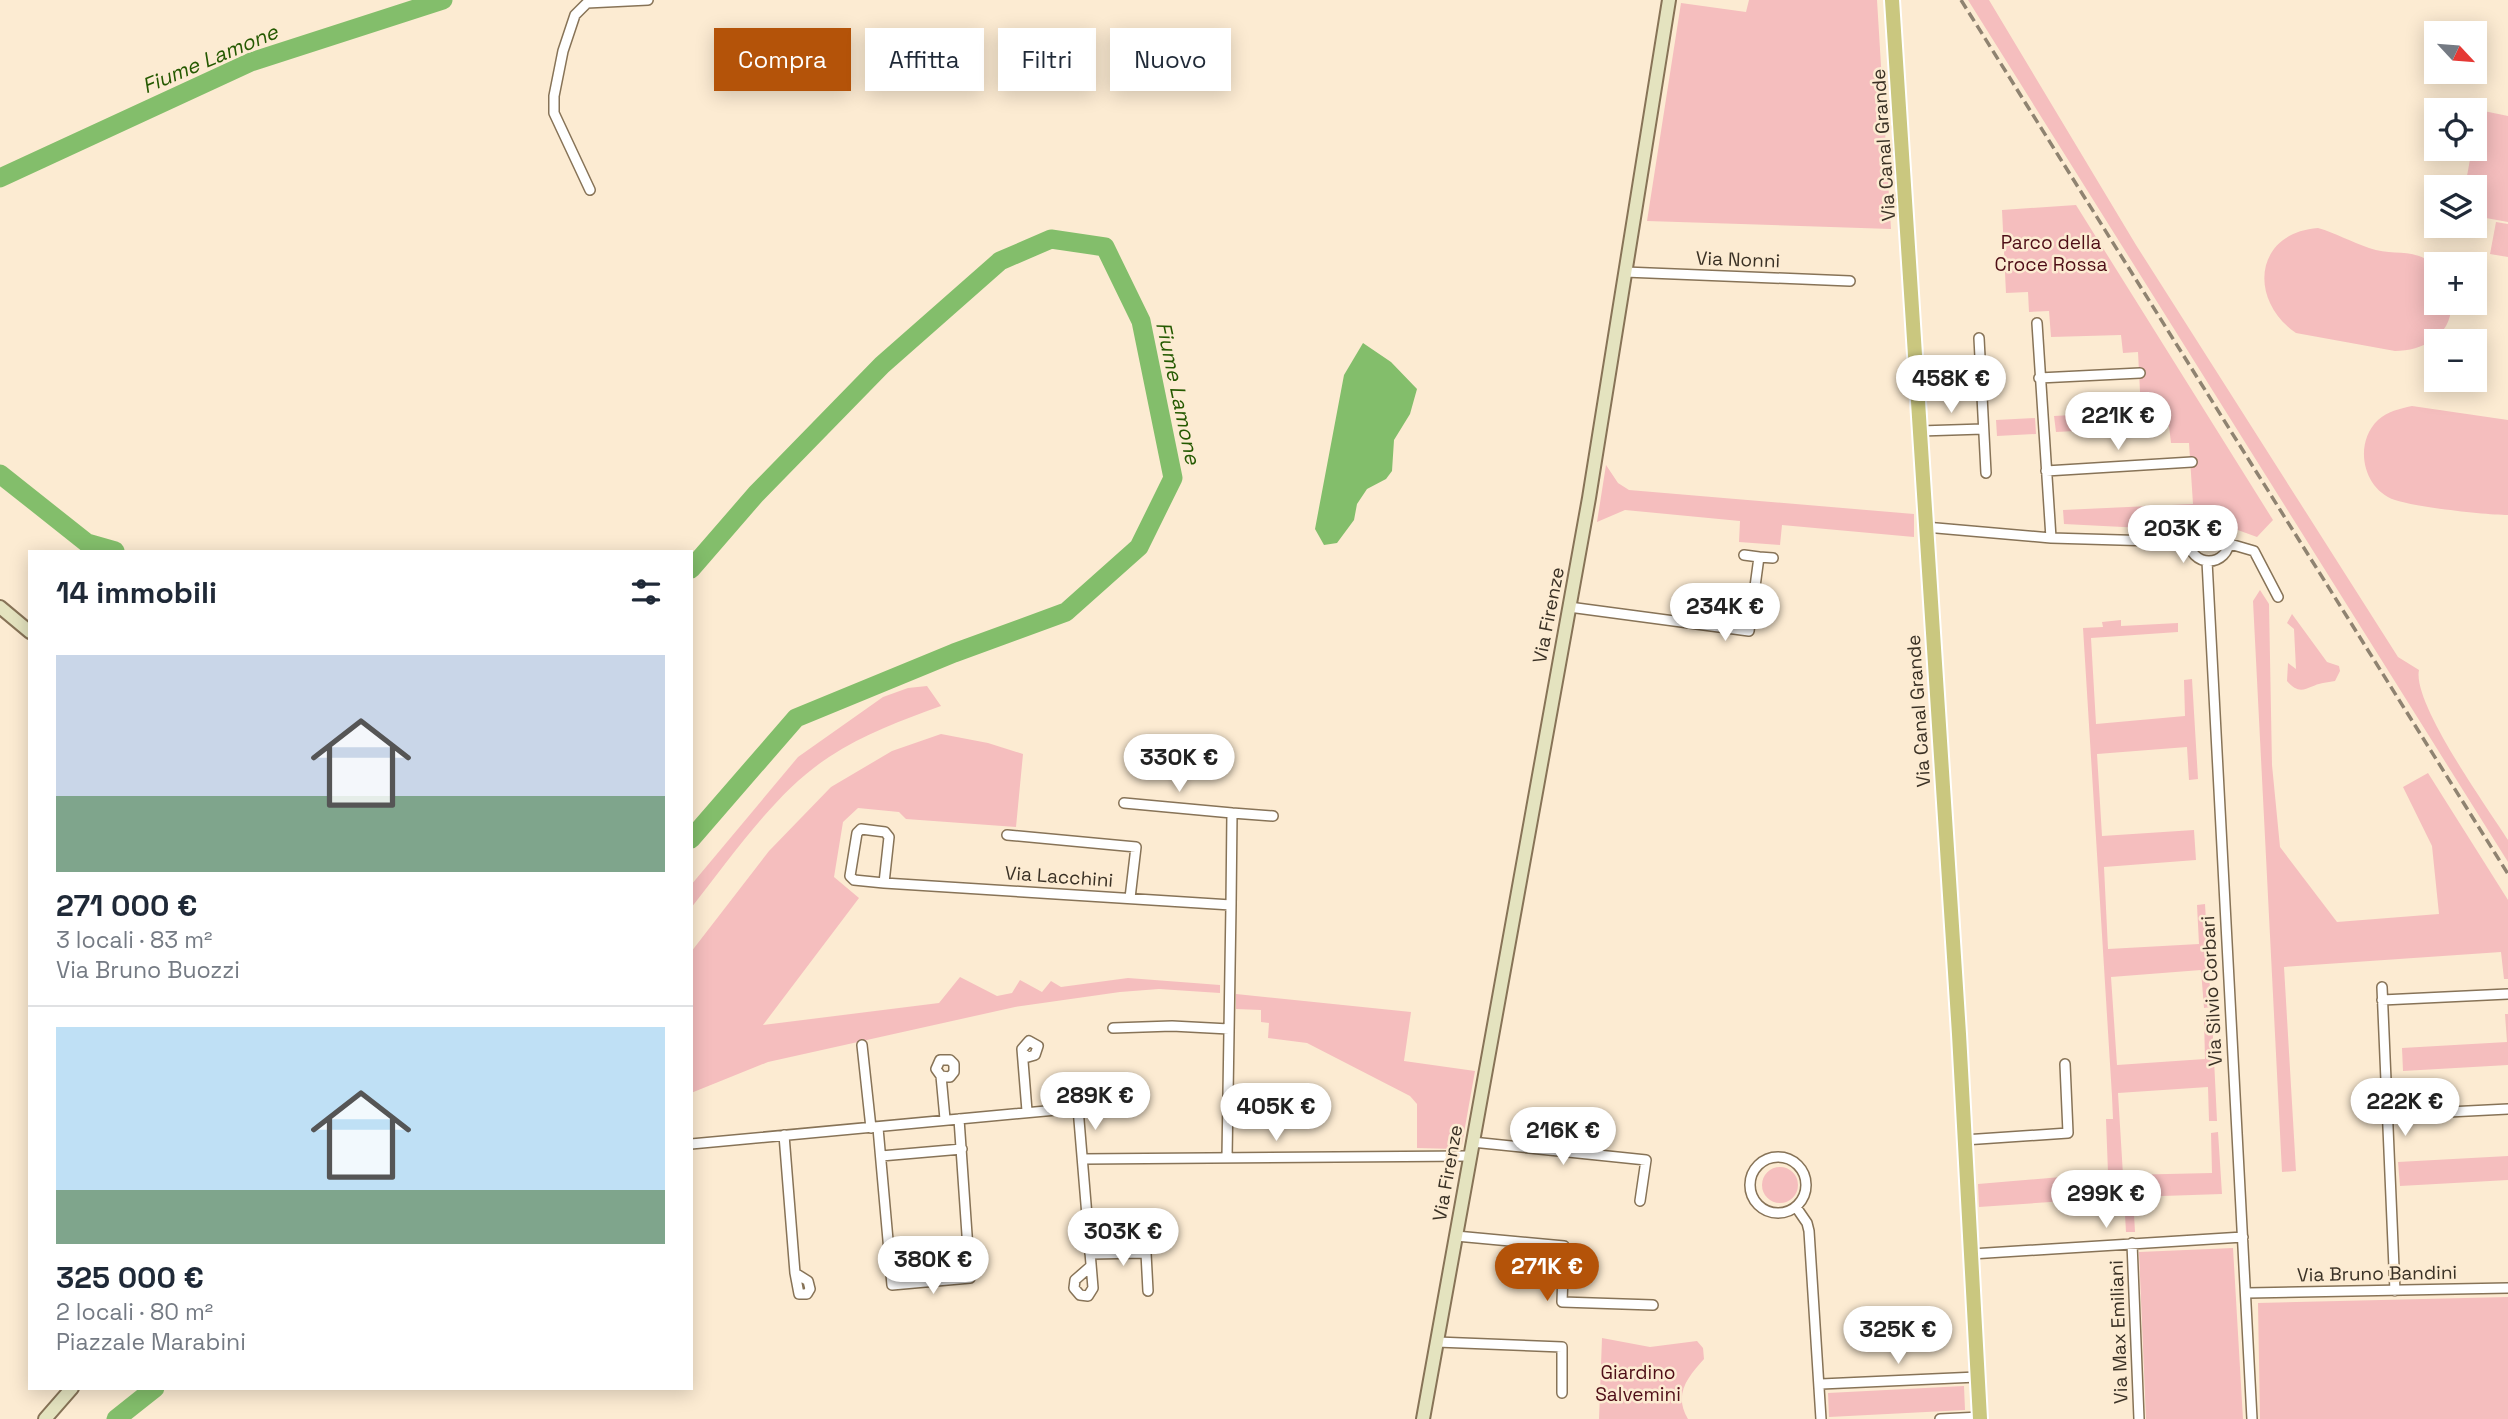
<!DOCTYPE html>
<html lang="it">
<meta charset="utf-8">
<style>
body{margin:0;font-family:"Space Grotesk",sans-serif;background:#f2f2f3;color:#1f2937;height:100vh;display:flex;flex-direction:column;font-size:26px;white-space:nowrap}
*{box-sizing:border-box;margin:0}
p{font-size:23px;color:#747a83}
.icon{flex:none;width:38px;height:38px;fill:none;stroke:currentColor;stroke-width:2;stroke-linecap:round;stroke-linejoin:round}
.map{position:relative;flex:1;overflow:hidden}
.drawer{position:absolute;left:28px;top:550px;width:665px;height:840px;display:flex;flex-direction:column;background:#fff;border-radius:0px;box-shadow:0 4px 18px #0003}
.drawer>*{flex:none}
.top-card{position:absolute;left:714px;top:28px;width:665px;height:63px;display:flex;gap:14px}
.needle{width:46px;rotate:116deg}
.fabs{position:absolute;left:2424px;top:21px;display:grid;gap:14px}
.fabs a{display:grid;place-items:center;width:63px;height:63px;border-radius:0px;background:#fff;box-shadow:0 4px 18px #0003;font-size:35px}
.price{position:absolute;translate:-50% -60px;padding:0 16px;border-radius:24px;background:#fff;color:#222;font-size:23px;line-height:46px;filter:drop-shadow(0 2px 4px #0008)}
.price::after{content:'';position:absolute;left:50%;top:42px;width:21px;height:16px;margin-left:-10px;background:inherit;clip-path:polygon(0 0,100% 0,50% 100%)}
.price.current{background:#b45309;color:#fff}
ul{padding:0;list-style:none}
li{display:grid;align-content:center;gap:14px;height:371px;padding:0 28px}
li+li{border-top:2px solid #e0e1e3}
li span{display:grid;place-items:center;height:217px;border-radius:0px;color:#555}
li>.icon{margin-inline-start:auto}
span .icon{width:126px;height:126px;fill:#fffc;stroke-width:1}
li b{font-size:30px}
h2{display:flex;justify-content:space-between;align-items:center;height:84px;padding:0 28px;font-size:30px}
.chip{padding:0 24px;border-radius:0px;background:#fff;box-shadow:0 4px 18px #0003;font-size:24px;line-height:63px}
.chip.current{background:#b45309;color:#fff}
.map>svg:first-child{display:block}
</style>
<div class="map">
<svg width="2508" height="1419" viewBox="0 0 2508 1419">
<rect width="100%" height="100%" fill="#fcebd2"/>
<!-- green -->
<path fill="#f5bebe" d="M1749,0H1877L1891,229L1647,221L1681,3L1746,12Z
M1968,0H1989L2136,245L2398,657L2419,670C2412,703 2487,807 2508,840V862Z
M2479,110L2508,116V222L2475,216L2474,187H2465Z
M2076,205L2273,520L2257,537L2235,529L2218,515L2195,516L2182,530L2064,524L2063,510L2193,504L2189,443H2171L2169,426L2056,432L2054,416L2141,411L2138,352L2123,353L2121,335L2051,337L2049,311L2029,312L2028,292L2006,293L2002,210Z
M2496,222L2508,224V257L2490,254Z
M2318,228C2336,233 2351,242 2369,248C2394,257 2412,246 2436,266V303H2451C2453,335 2423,351 2395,351L2296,333C2248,300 2254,233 2318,228Z
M2412,406L2508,420V515C2486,515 2415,507 2395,500C2363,489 2353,444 2378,420C2388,411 2399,409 2412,406Z
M2035,418L2036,434L1997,436L1996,420Z
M1606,465L1618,483L1629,490L1914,514V537L1782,525L1780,545L1739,542L1740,521L1625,510L1597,522Z
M2260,590L2269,604L2272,765L2280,847L2337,922L2439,914L2432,846L2403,787L2428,773L2508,900V979H2504L2501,952L2284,967L2296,1171L2282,1172L2253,601Z
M2292,614L2327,662L2339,666L2340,671L2335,681C2331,682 2327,682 2323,683C2309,685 2301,698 2287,681L2288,663L2296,669L2294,629L2287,623Z
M2121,620V626L2178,623V632L2091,638L2096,724L2185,716L2184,680L2192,679L2198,779L2189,780L2187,747L2097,754L2102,836L2194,830L2196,860L2104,867L2108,949L2199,944L2197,905L2205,904L2211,1007L2204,1008L2201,970L2111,977L2117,1065L2205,1059L2204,1019L2212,1018L2217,1121H2209L2208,1087L2118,1093L2123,1175L2212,1173L2211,1133L2218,1132L2222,1194L2133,1197L2135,1232H2126L2124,1197L1979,1207L1978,1184L2108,1173L2106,1119H2113L2112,1096L2083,628L2103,627L2102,622Z
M927,686L941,706C902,720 864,734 829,757C775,792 731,858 691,908V885L798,757L883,697L908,688Z
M941,734L988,743L1023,754L1016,827L906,819L899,812L858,808L843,822L834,877L859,898L763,1025L939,1003L960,977L997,996L1012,993L1020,980L1042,992L1051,981L1061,987L1128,978L1220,985V993L1159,989L1120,992L1015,1007L768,1062L691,1093V952L769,851L831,787L892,751Z
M1236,994L1411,1012L1404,1061L1475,1071L1462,1144L1455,1149L1417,1148V1104L1410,1096L1307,1043L1268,1038L1269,1023L1261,1022V1010L1236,1009Z
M2505,1014H2508V1065L2403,1071L2402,1048L2507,1042Z
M2508,1156V1180L2400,1186L2398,1162Z
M1762 1185a18 18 0 1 1 36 0a18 18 0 1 1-36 0Z
M2233,1248L2243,1419H2146L2139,1252Z
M2508,1297V1419H2260L2258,1303Z
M1602,1338L1650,1347L1697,1341L1703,1348L1704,1359C1688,1377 1673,1394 1688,1419H1599Z
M1964,1386L1965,1410L1829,1417L1828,1393Z"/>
<!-- water -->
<path fill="#83be6b" d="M1363,343L1391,362L1417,389L1410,414L1394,440L1392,471L1386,479L1367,489L1357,504L1354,520L1337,543L1324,545L1315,529L1344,375Z"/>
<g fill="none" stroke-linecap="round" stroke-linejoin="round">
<!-- river -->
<path stroke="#83be6b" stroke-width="19" d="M0,178L251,62L443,0
M0,474L87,543L115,551
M691,569L756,494L882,365L1000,261L1051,239L1105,247L1141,321L1173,478L1139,547L1066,612L954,653L796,718L691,839
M116,1419L155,1388"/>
<!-- street casing -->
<g stroke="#877357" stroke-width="12">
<path id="street" d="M590,190L554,113V96L563,51L575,15L587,3L648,0
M1625,272L1850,281
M2037,323L2051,538
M1979,338L1986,473
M2039,378L2140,373
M1920,431L1983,429
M2046,471L2192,462
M2189 541a20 20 0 1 1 40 0a20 20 0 1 1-40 0Z
M1925,527L2051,538L2189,542
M2230,544L2254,551L2278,597
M1759,557L1773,558
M2207,561L2252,1419
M1569,607L1749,631L1759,557L1744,555
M1124,803L1232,813
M1007,835L1136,847L1130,898
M884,883L889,837L885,832L861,829L857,833L850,876L854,880L884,883L1231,905L1227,1158
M1231,905L1232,813L1273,816
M2382,987L2395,1291
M2382,1000L2508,994
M1113,1028L1172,1026L1229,1029
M862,1045L871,1128
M1023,1053L1028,1057L1035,1055L1038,1046L1029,1041L1022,1049L1027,1111
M941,1076L950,1077L954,1072V1064L950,1060H940L936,1069L941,1076L945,1119
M2389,1115L2508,1109
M878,1128L892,1285L970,1278L959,1119
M784,1135L795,1273L799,1294H807L810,1289L808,1281L795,1273
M1964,1140L2068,1133L2065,1064
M1472,1142L1646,1160L1640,1201
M691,1144L1078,1108L1093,1288L1088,1296L1080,1295L1074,1288L1075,1280L1091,1266
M881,1156L962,1149
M1750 1185a28 28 0 1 1 56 0a28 28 0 1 1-56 0Z
M1083,1159L1470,1156
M1796,1207L1807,1223L1809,1231L1821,1419
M1456,1236L1564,1246L1562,1302L1653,1305
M2132,1243L2139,1419
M1090,1254L1146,1253L1148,1291
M1971,1254L2243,1237
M2248,1293L2508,1288
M1437,1342L1562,1347V1393
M1821,1384L1977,1377
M1940,1419L1980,1417"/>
</g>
<!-- secondary casing -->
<g stroke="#877357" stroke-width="16">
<path id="secondary" d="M0,607L30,632
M45,1419L72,1388
M1423,1419L1589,498L1669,0"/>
</g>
<!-- primary casing -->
<g stroke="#fff" stroke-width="18">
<path id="primary" d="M1892,0L1959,1034L1980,1419"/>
</g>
<!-- street -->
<use href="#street" stroke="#fff" stroke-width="9"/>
<!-- secondary -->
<use href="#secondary" stroke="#e4e3bf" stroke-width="12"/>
<!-- primary -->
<use href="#primary" stroke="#cac77f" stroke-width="14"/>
<!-- rail -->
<path stroke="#8f8371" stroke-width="3.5" stroke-dasharray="10 5" stroke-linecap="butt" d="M1961,0L2508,874"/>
</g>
<g text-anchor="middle" stroke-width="5" stroke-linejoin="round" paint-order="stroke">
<!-- street labels -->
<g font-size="19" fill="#3a3125" stroke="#fcebd2">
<text transform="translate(1883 145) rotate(-94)" y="7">Via Canal Grande</text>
<text transform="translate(1738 259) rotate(2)" y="7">Via Nonni</text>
<text transform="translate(1548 615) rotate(-79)" y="7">Via Firenze</text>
<text transform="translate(1918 711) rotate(-94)" y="7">Via Canal Grande</text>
<text transform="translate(1059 876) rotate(4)" y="7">Via Lacchini</text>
<text transform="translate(2211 991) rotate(-93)" y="7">Via Silvio Corbari</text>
<text transform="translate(1447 1173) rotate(-80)" y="7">Via Firenze</text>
<text transform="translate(2377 1273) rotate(-1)" y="7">Via Bruno Bandini</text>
<text transform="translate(2118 1332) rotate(-92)" y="7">Via Max Emiliani</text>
</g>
<!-- park labels -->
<g font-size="19" fill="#4f0e17" stroke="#fcebd2">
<text x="2051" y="249">Parco della<tspan x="2051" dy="22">Croce Rossa</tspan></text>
<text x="1638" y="1379">Giardino<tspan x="1638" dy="22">Salvemini</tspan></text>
</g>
<!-- water labels -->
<g font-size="21" font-style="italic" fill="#245900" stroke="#fcebd2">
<text transform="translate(210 59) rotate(-23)" y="7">Fiume Lamone</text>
<text transform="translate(1178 393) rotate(78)" y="7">Fiume Lamone</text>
</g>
</g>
</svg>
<div class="fabs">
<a><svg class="needle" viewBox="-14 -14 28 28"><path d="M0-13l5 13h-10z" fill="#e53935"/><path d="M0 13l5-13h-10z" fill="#747a83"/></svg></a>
<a><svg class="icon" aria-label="locate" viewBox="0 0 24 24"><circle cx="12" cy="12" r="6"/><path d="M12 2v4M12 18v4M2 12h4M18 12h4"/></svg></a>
<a><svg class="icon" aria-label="layers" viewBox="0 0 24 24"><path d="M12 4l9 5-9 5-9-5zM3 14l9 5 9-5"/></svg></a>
<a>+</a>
<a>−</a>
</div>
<b class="price" style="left:1951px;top:415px">458K €</b>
<b class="price" style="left:2118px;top:452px">221K €</b>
<b class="price" style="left:2183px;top:565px">203K €</b>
<b class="price" style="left:1725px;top:643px">234K €</b>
<b class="price" style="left:1179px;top:794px">330K €</b>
<b class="price" style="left:1095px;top:1132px">289K €</b>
<b class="price" style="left:2405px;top:1138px">222K €</b>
<b class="price" style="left:1276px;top:1143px">405K €</b>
<b class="price" style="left:1563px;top:1167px">216K €</b>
<b class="price" style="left:2106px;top:1230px">299K €</b>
<b class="price" style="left:1123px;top:1268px">303K €</b>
<b class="price" style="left:933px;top:1296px">380K €</b>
<b class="price current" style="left:1547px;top:1303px">271K €</b>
<b class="price" style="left:1898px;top:1366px">325K €</b>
<div class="top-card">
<a class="chip current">Compra</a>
<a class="chip">Affitta</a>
<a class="chip">Filtri</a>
<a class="chip">Nuovo</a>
</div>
<section class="drawer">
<h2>14 immobili<svg class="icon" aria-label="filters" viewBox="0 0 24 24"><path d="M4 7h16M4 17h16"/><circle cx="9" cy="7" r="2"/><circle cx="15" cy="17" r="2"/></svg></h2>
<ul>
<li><span style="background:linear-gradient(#c9d6e8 65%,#7fa58c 0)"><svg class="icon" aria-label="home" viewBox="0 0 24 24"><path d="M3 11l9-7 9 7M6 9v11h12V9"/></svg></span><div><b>271 000 €</b><p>3 locali · 83 m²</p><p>Via Bruno Buozzi</p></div></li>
<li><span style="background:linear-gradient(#bfe0f5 75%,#7fa58c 0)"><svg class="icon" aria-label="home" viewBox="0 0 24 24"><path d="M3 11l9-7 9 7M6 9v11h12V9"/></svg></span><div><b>325 000 €</b><p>2 locali · 80 m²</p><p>Piazzale Marabini</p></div></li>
</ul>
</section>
</div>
